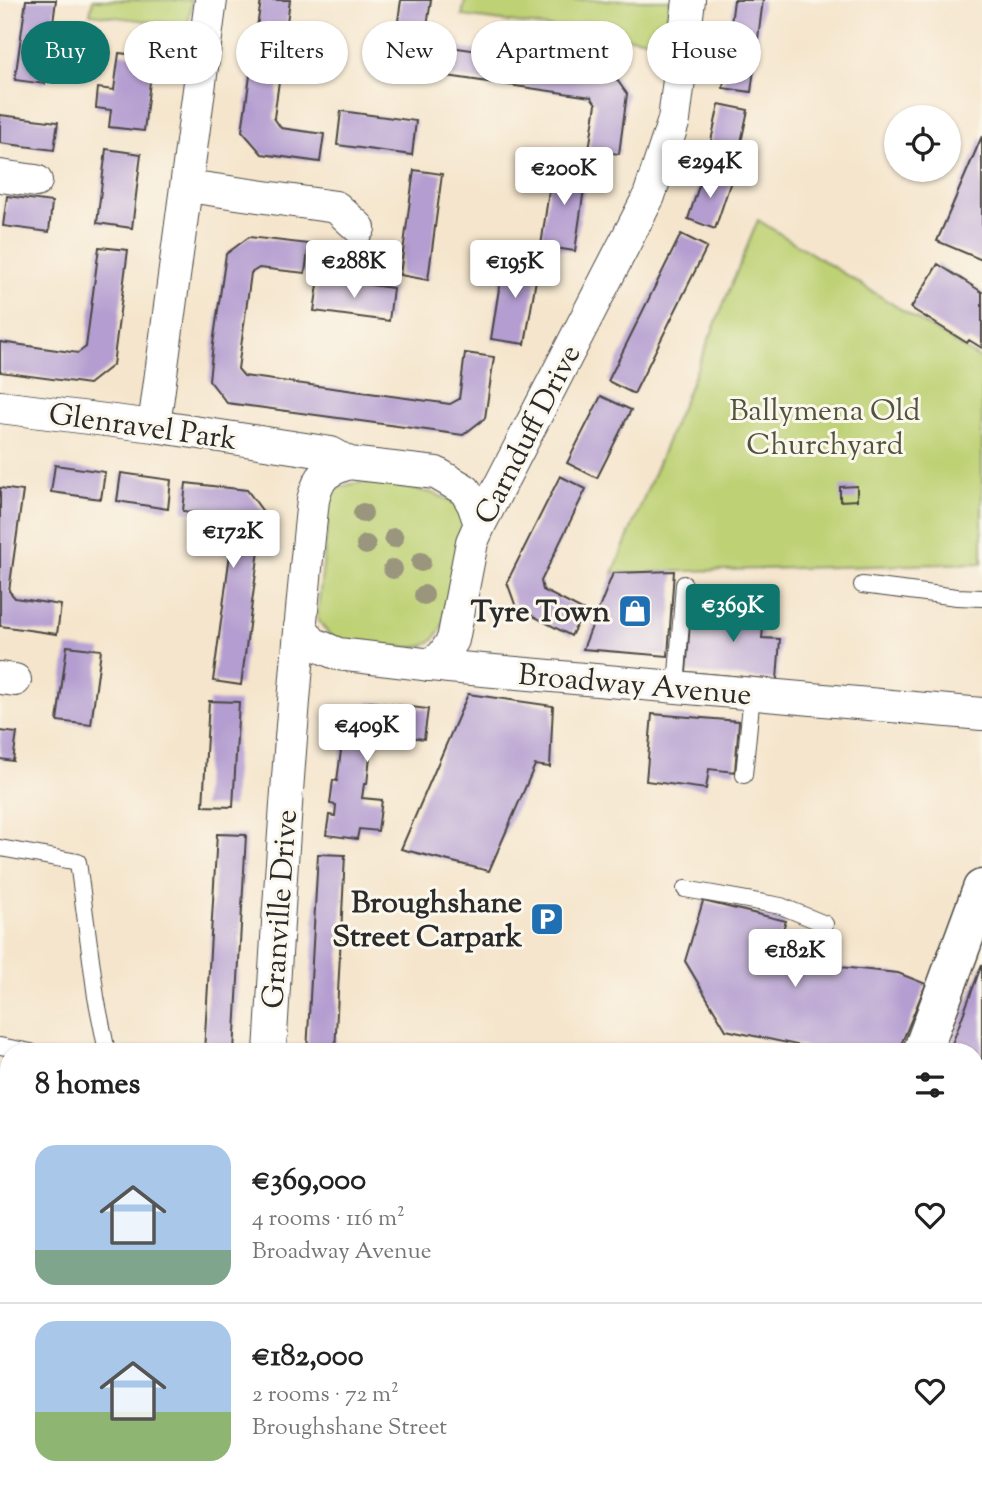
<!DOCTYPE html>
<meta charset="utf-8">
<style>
body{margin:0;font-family:"Sorts Mill Goudy",serif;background:#f2f2f2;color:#222;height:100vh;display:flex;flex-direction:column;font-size:26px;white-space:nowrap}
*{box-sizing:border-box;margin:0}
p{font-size:23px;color:#767676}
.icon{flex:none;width:38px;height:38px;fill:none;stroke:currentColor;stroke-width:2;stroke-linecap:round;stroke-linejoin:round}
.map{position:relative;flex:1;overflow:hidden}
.drawer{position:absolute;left:0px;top:1043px;width:984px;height:448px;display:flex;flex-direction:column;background:#fff;border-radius:28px 28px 0 0;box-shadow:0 2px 5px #0004}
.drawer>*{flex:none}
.hud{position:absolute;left:21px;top:21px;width:942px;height:63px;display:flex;gap:14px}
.fabs{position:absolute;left:884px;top:105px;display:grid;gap:14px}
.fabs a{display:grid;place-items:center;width:77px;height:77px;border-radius:50%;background:#fff;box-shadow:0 2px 5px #0004;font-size:35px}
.price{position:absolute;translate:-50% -60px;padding:0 16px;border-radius:7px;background:#fff;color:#222;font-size:23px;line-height:46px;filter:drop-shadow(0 2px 4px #0008)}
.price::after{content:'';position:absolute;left:50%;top:42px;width:21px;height:16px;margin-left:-10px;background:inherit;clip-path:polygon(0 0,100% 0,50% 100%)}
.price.selected{background:#0f766e;color:#fff}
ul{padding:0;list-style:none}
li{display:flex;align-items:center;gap:21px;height:175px;padding:0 35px}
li+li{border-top:2px solid #e0e0e0}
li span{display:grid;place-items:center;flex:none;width:196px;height:140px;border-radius:21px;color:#555}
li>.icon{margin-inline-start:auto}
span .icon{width:84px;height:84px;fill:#fffc;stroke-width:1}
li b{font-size:30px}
h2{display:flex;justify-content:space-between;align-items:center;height:84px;padding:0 35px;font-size:30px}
.tag{padding:0 24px;border-radius:32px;background:#fff;box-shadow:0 2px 5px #0004;font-size:24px;line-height:63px}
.tag.selected{background:#0f766e;color:#fff}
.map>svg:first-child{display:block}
</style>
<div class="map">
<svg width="982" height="1491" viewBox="0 0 982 1491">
<rect width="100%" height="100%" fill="#fbf7ec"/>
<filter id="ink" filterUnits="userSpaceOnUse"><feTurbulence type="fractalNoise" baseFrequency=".0143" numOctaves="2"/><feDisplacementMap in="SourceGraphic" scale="14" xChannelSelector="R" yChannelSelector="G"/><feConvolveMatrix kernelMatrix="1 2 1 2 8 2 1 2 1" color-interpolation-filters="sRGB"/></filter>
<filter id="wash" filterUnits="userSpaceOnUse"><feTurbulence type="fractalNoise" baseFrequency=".00686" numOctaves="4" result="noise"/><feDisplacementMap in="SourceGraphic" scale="28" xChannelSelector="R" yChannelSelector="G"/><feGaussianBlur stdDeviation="1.57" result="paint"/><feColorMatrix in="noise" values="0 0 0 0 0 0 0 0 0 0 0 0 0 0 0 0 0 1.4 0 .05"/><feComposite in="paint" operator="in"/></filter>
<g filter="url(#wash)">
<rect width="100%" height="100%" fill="#f5e5cc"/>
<!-- green -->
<path fill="#bed174" stroke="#747e50" stroke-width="2" d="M93,0H192L188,26L90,14Z
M465,0H670L664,42L462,16Z
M758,220L982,360V563L613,573Z
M363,482C388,486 442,488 458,508C463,514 463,521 464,529L442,627C437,636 433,642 423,646C413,650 347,642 335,638C327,635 322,625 317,618L328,521L318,515C328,489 336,486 363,482Z"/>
<g id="blocks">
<!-- building -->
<path fill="#b49dd0" d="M26,0H56L45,84L15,80Z
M261,0H290L274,118L281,128L324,134L320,162L262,154L242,131Z
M401,0H431L426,33L397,28Z
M734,0H763L751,92L723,88Z
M437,45L610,70L627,94L619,154L589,150L596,104L591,97L433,74Z
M119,53L153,57L144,131L109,127L111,110L96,108L98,88L114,90Z
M719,104L748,110L737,161L708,155Z
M341,111L416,121L412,155L337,145Z
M0,115L58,122L54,150L0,143Z
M982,136V260L937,241Z
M106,149L141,154L132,228L97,223Z
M553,163L587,168L575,251L541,246Z
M414,170L442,174L428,280L400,275Z
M704,171L731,181L715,229L688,219Z
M7,196L52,202L49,232L3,226Z
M681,234L707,247L634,394L608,381Z
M249,237L309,244L305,273L259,268L251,273L238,369L244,376L450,404L459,399L465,353L494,357L485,418L463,435L227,403L209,380L213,344L226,254Z
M99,247L128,250L113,365L89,384L0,372V342L78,353L86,347Z
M504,257L539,262L525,344L491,339Z
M938,264L982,292V348L969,340L967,343L911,308Z
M319,278L393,288L389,321L314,311Z
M601,396L631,410L597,478L567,463Z
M55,465L105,472L101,499L51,492Z
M121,473L171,480L168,509L117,501Z
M560,476L586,489L541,581L543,590L584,611L571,636L516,607L507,582Z
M186,483L247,490L264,513L241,685L213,681L234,524L228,517L183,511Z
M857,486V500L840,501V487Z
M0,488L23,491L9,591L15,598L61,605L57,634L0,626Z
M674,571L668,656L583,649L613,573Z
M710,603L765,607L762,638L780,639L777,680L686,672L690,623L708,624Z
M67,646L101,650L91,725L57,721Z
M468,694L553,706L550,767L535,765L489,871L401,849Z
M209,701L239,702L233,807L203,806Z
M370,702L428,709L424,739L378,733L372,738L367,784H364L362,798L382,800L378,831L359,829L357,839L326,835L329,815L335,816L336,805L330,804L333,780L337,781L345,720Z
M652,714L739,721L735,772L709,769L706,789L646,781Z
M0,731L17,733L13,761L0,759Z
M217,834L246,835L234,1052H204Z
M318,854L345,855L335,1052H307Z
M703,901L786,921L771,960L898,973L926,984L898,1052H830L726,1030L685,961Z
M982,964V1132H975V1052H949Z
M0,1221L9,1223V1257L0,1256Z
M0,1339L9,1341V1381L0,1380Z
M461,1482H529L527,1491H480L460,1487Z
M677,1482H708L717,1486L715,1491H673Z"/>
</g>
</g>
<g filter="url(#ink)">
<use href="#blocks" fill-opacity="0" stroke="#494743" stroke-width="2"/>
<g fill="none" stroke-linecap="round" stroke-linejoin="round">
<!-- lane casing -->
<g stroke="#494743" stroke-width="18">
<path id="lane" d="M862,585L957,597L982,598
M676,687L684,584
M744,775L752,694
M0,848L78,862L96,997L107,1052
M685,889L781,906L825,924
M0,1046L31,1052
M975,1423H982
M561,1491L564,1482"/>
</g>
<!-- street casing -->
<g stroke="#494743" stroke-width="34">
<path id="street" d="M0,176L36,181
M187,186L336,207L359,228
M0,407L154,426L331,453L349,463L436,473L465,490L473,504L480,524
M154,426L211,0
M300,626L312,643L338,654L449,667L982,714
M428,665L442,657L453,640L472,542L480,524L649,196L674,120L689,0
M0,678L15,680
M270,1052C281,868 293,684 313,500C319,476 325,471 349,463
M975,1361L982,1362
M92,1491L96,1482"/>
</g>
<!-- secondary casing -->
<g stroke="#494743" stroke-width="41">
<path id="secondary" d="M922,1052L982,889
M756,1491L759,1482"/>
</g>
<!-- lane -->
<use href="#lane" stroke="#fff" stroke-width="16"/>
<!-- street -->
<use href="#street" stroke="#fff" stroke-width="32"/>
<!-- secondary -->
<use href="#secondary" stroke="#fff" stroke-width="38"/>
</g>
<!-- trees -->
<g fill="#9a957d">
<circle cx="363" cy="513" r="10"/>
<circle cx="394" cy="538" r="10"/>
<circle cx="366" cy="545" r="10"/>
<circle cx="421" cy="562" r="10"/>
<circle cx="393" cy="569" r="10"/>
<circle cx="424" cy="595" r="10"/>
</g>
</g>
<!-- icons -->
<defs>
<g id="shop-square" transform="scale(1.75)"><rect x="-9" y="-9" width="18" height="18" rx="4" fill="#1f6fb2" stroke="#fbf7ec"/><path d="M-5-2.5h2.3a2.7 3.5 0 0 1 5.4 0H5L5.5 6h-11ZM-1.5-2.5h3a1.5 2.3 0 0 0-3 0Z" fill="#fff"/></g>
<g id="parking-square" transform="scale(1.75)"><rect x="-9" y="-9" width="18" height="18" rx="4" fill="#1f6fb2" stroke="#fbf7ec"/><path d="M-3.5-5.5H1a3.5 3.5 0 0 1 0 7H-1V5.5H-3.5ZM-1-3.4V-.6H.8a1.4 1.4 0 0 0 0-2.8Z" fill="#fff"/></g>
</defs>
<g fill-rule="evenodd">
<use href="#shop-square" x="635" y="611"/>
<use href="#parking-square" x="547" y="919"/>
</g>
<g text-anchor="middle" stroke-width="6" stroke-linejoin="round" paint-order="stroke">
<!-- park labels -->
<g font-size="30" fill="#50543d" stroke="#fbf7ec">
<text x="825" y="420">Ballymena Old<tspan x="825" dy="34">Churchyard</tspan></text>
</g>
<!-- street labels -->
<g font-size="30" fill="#2b2b2b" stroke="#fbf7ec">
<text transform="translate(143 426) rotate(8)" y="10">Glenravel Park</text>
<text transform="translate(527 434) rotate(-63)" y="10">Carnduff Drive</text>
<text transform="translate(635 684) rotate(5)" y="10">Broadway Avenue</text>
<text transform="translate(279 909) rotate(-86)" y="10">Granville Drive</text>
</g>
<!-- poi labels -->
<g font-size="30" font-weight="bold" fill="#2b2b2b" stroke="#fbf7ec" text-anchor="end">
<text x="610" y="621">Tyre Town</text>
<text x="522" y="912">Broughshane<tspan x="522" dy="34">Street Carpark</tspan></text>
</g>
</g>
</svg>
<div class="fabs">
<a><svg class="icon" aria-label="locate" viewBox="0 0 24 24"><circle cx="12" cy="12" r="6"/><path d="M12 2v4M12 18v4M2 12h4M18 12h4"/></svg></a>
</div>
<b class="price" style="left:710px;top:200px">€294K</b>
<b class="price" style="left:564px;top:207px">€200K</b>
<b class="price" style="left:354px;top:300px">€288K</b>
<b class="price" style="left:515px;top:300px">€195K</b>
<b class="price" style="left:233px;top:570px">€172K</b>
<b class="price selected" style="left:733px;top:644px">€369K</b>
<b class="price" style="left:367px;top:764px">€409K</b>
<b class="price" style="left:795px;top:989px">€182K</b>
<div class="hud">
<a class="tag selected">Buy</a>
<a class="tag">Rent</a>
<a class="tag">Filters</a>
<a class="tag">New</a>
<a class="tag">Apartment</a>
<a class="tag">House</a>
</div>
<section class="drawer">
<h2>8 homes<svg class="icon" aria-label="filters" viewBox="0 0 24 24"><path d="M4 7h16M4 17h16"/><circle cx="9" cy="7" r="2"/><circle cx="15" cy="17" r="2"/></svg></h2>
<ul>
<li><span style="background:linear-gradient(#a9c7e8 75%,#7fa58c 0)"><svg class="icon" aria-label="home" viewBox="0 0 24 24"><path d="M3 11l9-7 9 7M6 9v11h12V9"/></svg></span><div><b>€369,000</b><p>4 rooms · 116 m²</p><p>Broadway Avenue</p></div><svg class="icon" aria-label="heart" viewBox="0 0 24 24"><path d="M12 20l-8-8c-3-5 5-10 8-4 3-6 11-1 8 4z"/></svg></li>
<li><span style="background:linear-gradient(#a9c7e8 65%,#8fb573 0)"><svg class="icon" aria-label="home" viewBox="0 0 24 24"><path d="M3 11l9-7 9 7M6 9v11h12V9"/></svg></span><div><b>€182,000</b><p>2 rooms · 72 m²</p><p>Broughshane Street</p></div><svg class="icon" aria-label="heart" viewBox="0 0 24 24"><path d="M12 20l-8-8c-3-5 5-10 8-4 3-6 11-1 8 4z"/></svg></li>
</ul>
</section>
</div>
